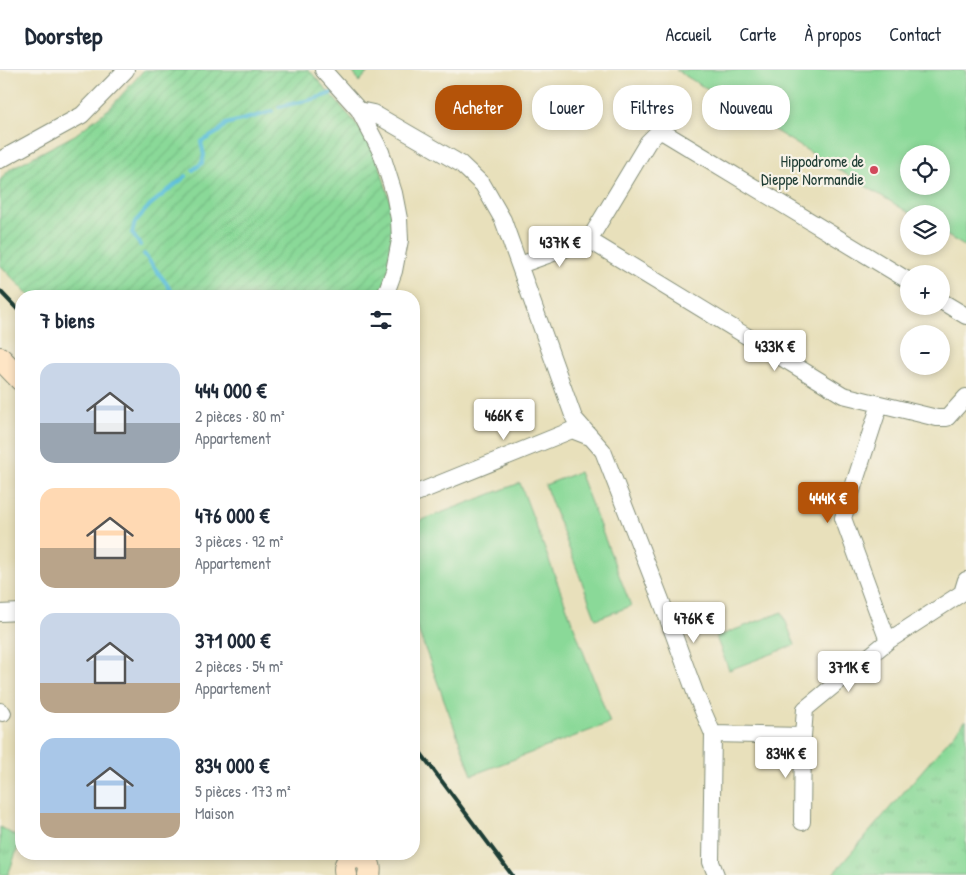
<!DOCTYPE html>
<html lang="fr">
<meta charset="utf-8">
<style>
body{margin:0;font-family:"Patrick Hand",sans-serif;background:#f2f2f3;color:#1f2937;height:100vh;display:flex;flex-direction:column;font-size:19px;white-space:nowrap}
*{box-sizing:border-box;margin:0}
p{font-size:16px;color:#747a83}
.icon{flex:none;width:28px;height:28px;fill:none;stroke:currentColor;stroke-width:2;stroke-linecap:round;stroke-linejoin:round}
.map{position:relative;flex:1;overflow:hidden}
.panel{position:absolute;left:15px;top:220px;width:405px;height:570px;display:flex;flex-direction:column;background:#fff;border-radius:20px;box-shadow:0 2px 8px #0003}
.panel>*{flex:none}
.top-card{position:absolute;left:435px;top:15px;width:455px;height:45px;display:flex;gap:10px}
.buttons{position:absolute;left:900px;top:75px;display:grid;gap:10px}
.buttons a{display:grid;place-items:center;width:50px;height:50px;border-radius:50%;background:#fff;box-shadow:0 2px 8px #0003;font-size:25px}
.price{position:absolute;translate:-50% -42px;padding:0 11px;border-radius:5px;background:#fff;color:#222;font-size:16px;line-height:32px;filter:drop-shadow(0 1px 2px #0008)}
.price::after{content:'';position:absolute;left:50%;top:30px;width:15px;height:11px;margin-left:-8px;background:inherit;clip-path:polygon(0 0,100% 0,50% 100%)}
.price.current{background:#b45309;color:#fff}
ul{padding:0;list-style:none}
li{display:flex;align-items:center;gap:15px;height:125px;padding:0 25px}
li span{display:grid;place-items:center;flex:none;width:140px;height:100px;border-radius:15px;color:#555}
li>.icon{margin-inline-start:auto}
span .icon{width:60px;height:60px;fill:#fffc;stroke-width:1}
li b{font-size:21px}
h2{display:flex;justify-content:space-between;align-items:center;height:60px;padding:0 25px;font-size:21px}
.chip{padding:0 18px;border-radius:20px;background:#fff;box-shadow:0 2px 8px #0003;font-size:18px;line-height:45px}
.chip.current{background:#b45309;color:#fff}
header{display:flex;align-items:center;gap:30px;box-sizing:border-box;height:70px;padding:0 25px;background:#fff;border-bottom:1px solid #e0e1e3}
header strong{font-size:24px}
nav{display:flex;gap:28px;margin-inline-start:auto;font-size:18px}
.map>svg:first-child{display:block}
</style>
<header>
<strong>Doorstep</strong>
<nav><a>Accueil</a><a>Carte</a><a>À propos</a><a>Contact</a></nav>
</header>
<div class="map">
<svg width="966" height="805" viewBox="0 0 966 805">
<defs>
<pattern id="grass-tufts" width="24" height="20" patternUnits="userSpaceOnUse" patternTransform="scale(1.25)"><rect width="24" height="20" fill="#8ad998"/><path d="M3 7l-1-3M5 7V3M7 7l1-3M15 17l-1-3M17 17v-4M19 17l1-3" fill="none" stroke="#77bb84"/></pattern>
<pattern id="garden-furrows" width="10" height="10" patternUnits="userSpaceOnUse" patternTransform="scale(1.25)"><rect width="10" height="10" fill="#8ad998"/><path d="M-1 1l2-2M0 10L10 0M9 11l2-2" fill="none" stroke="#77bb84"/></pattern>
</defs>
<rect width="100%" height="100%" fill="#f7f3e8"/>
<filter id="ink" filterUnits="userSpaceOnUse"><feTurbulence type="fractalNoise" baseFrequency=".02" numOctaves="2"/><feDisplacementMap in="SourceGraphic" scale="10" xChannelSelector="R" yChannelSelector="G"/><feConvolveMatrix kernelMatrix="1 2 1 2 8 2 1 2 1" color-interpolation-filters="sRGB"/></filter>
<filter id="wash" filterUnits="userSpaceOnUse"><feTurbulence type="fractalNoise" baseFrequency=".0096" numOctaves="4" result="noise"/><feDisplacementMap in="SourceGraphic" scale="20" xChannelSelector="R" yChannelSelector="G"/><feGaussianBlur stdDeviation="1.12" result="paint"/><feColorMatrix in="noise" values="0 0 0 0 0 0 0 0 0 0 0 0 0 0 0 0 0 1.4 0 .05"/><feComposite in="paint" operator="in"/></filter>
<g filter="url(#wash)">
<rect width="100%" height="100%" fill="#e8e0bb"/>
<!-- grass -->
<path fill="url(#grass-tufts)" stroke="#548b66" d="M966,650V805H832Z
M0,757L21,769L8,805H0Z"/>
<!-- garden -->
<path fill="url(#garden-furrows)" stroke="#548b66" d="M144,0H309L354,51L375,80L394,144L395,187L380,226H30L0,195V110L10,99L75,65L110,38Z"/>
<!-- pitch -->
<path fill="#8ad998" stroke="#548b66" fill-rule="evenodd" d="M352,0H370L359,12Z
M676,0H966V177L941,162V144H911ZM909,84H941V116H909Z
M579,402L631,536L596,549L545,415Z
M520,413L610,653L472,705L414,549V453Z
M782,542L795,575L729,600L716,567Z"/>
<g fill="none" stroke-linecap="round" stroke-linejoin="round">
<!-- stream -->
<path stroke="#5ec0dc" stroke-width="4" d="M279,37C296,32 319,30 333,22
M193,100L202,93L204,85L201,72L218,62L226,54L264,44L272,41
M140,175L132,163L135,152L150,135L186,106
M144,184L166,213L174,226"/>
</g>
</g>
<g filter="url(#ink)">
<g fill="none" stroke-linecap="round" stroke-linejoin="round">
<!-- street casing -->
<g stroke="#848e78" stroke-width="18">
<path id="street" d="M323,0L359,40L381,82L394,123L399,149L400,170L394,201L385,226
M359,40L373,43L461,94L483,115L503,150L574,348L603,381L661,530L696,625L713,664L711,792L716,805
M0,90L82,45L126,0
M589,170L843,325L937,348H947L966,327
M520,195L589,170L648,72L657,63L663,62L909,211
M941,231L966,246
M880,334L843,448L888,571
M414,424L572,360L590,367
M0,543L21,542
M0,641L3,643
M713,664L803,666L805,639L888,571L962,523L966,510
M802,752L803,666"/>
</g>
<!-- secondary casing -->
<g stroke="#848e78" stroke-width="24">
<path id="secondary" d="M0,288L21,310
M346,805C339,782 375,781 369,805"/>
</g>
<!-- street -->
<use href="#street" stroke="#fff" stroke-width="16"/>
<!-- secondary -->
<use href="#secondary" stroke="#fee5c5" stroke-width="22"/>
<!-- rail -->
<path stroke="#1f3d34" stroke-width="4" d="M0,221L21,243
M414,674L512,805"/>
</g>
</g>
<!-- markers -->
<circle fill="#d1495b" stroke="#f7f3e8" stroke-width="2" cx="874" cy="100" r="5"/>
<g text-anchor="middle" stroke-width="4.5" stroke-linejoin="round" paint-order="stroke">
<!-- poi labels -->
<g font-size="16" fill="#1f3d34" stroke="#f7f3e8" text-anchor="end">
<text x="864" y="97">Hippodrome de<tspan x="864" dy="18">Dieppe Normandie</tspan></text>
</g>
</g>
</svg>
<div class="buttons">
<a><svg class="icon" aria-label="locate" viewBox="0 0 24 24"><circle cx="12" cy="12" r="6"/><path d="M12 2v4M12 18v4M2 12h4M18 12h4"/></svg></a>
<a><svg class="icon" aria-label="layers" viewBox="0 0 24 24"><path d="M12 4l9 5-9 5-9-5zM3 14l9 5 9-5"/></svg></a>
<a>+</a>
<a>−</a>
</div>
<b class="price" style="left:560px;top:198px">437K €</b>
<b class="price" style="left:775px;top:302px">433K €</b>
<b class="price" style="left:504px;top:371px">466K €</b>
<b class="price current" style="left:828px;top:454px">444K €</b>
<b class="price" style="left:694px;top:574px">476K €</b>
<b class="price" style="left:849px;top:623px">371K €</b>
<b class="price" style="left:786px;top:709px">834K €</b>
<div class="top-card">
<a class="chip current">Acheter</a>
<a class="chip">Louer</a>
<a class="chip">Filtres</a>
<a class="chip">Nouveau</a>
</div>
<section class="panel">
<h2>7 biens<svg class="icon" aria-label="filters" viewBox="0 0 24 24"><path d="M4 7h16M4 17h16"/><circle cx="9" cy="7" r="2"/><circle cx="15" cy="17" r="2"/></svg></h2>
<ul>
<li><span style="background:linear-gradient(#c9d6e8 60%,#9aa5b1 0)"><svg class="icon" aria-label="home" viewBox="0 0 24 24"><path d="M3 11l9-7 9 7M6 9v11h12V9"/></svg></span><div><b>444 000 €</b><p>2 pièces · 80 m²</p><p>Appartement</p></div></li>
<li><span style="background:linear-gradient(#ffd9b3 60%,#b9a48a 0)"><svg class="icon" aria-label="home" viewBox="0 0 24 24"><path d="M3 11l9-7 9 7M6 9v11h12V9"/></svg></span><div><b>476 000 €</b><p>3 pièces · 92 m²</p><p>Appartement</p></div></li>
<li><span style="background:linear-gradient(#c9d6e8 70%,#b9a48a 0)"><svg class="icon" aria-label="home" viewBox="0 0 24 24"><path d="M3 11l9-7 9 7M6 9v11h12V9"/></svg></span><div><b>371 000 €</b><p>2 pièces · 54 m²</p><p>Appartement</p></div></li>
<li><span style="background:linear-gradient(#a9c7e8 75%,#b9a48a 0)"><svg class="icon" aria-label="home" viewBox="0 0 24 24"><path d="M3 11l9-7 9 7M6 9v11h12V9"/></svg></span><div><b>834 000 €</b><p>5 pièces · 173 m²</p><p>Maison</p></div></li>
</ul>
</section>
</div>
